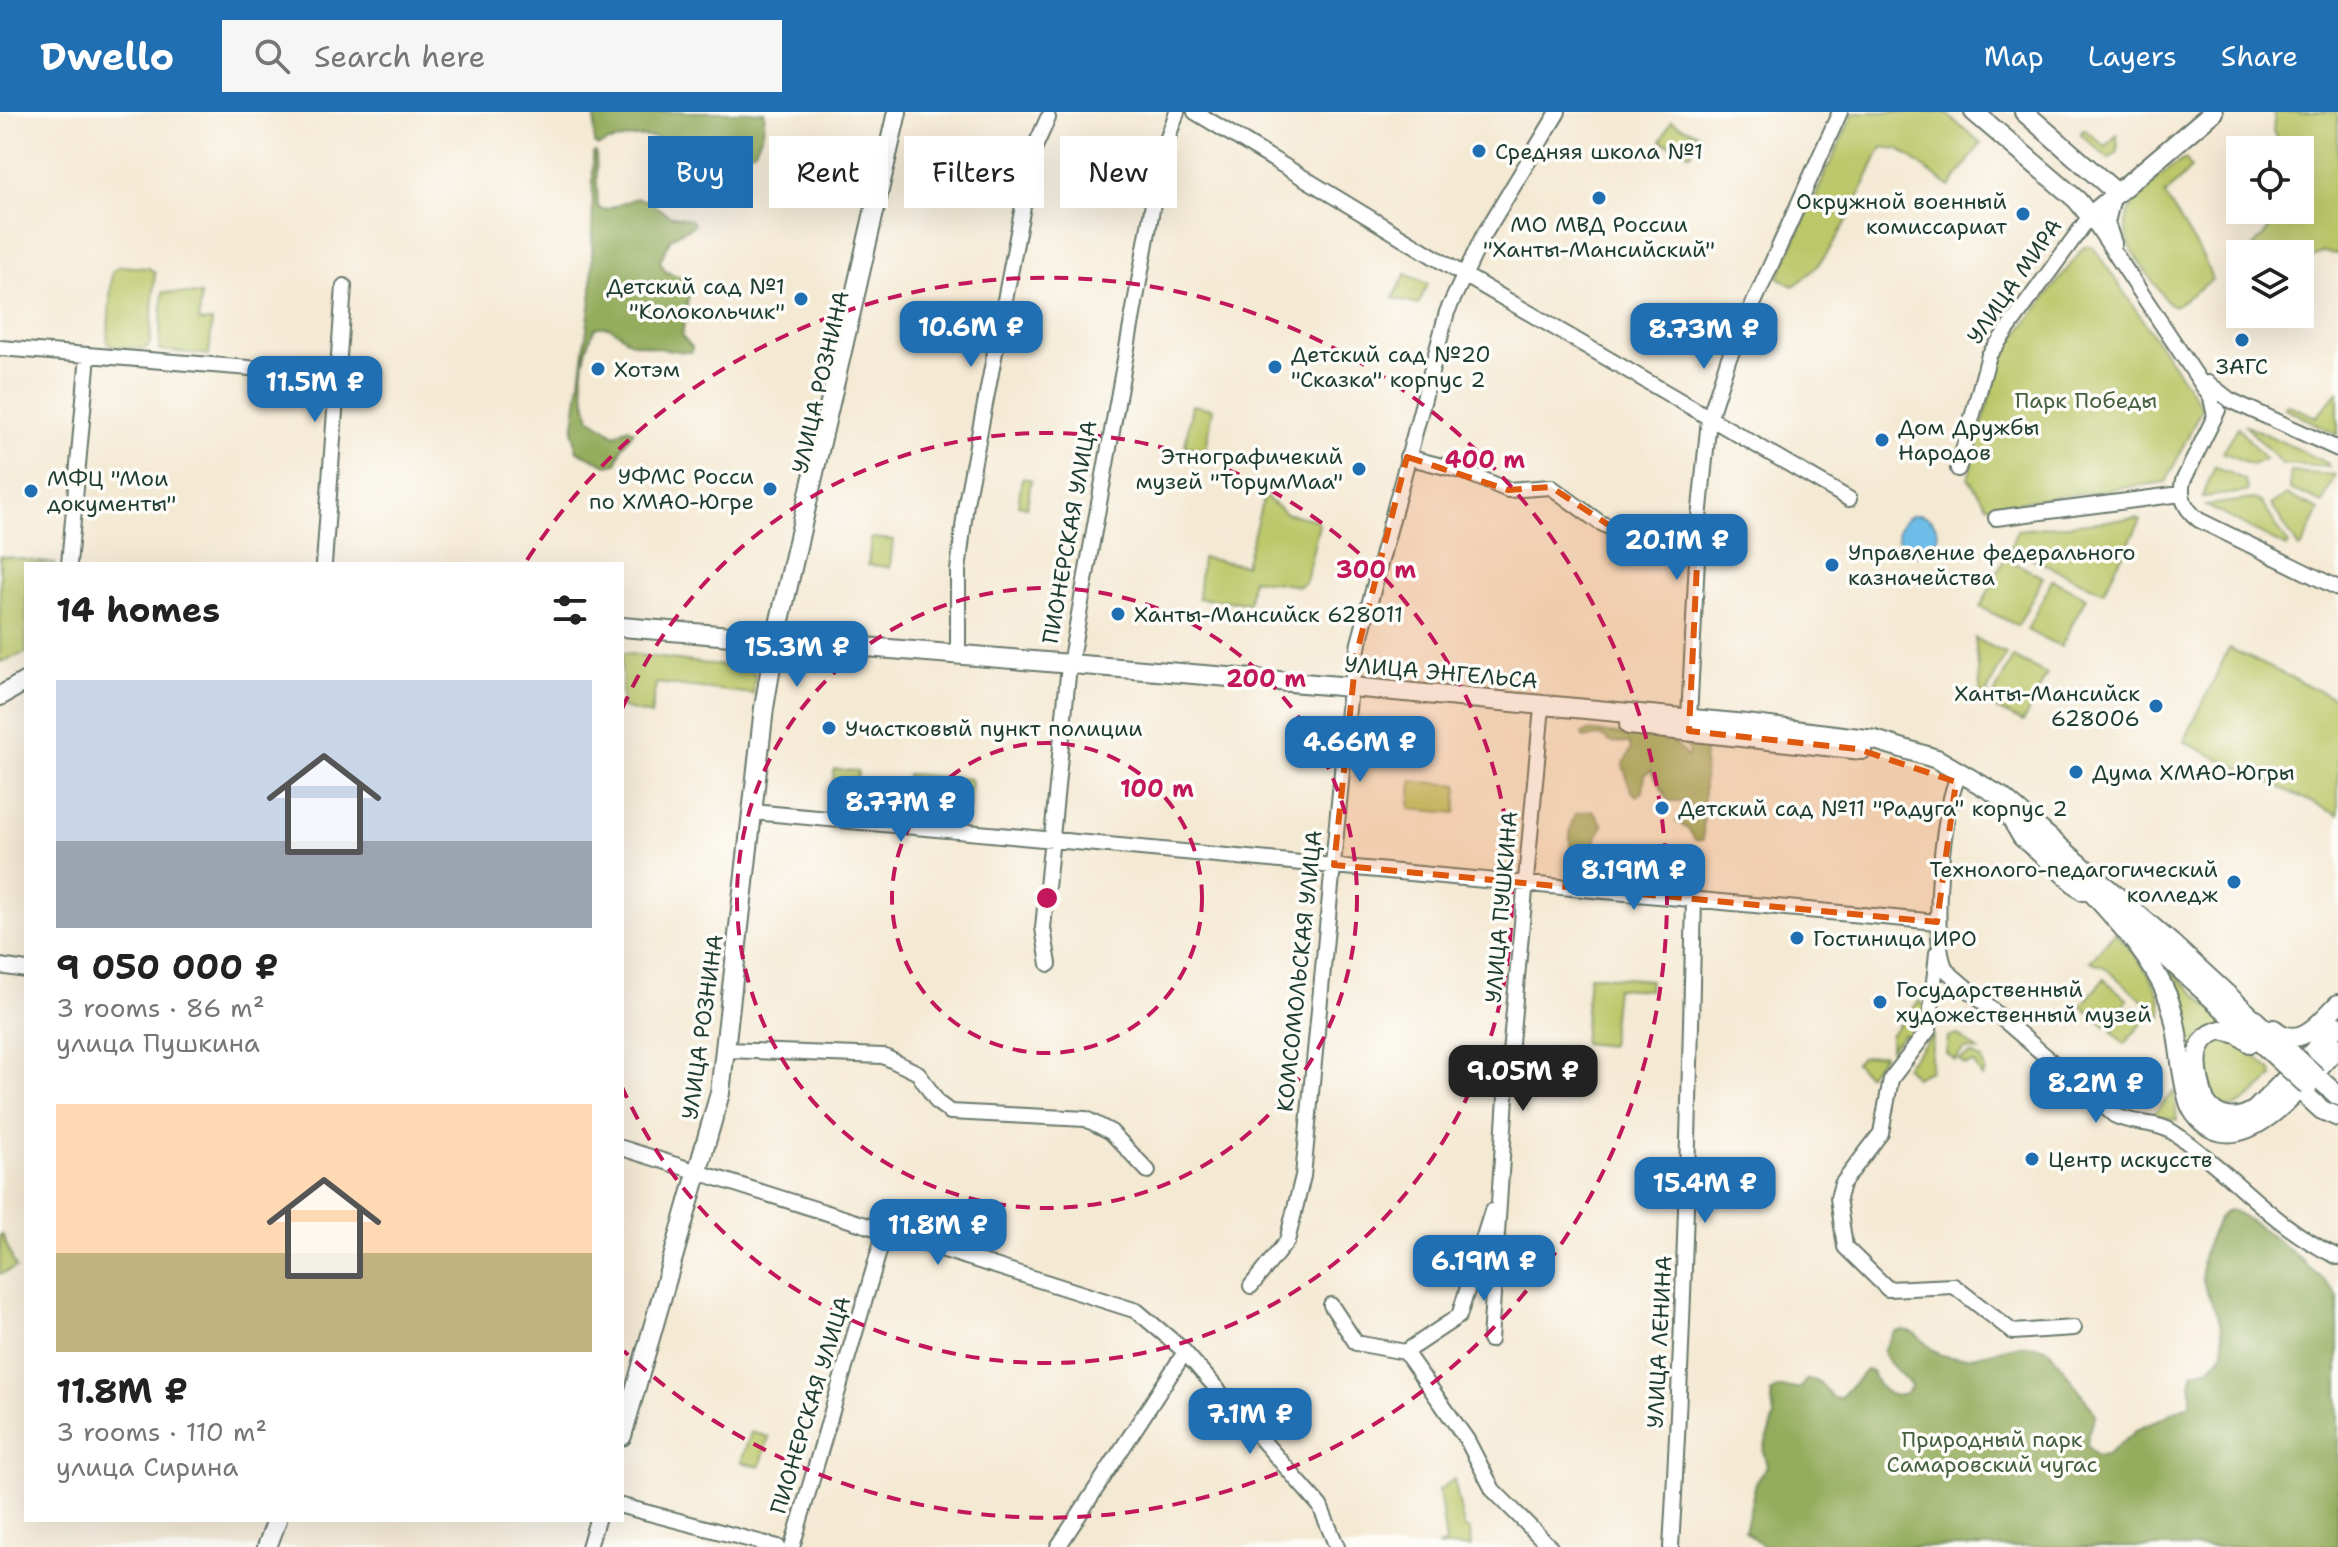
<!DOCTYPE html>
<meta charset="utf-8">
<style>
body{margin:0;font-family:"Shantell Sans",sans-serif;background:#f6f6f6;color:#222;height:100vh;display:flex;flex-direction:column;font-size:30px;white-space:nowrap}
*{box-sizing:border-box;margin:0}
p{font-size:26px;color:#767676}
.icon{flex:none;width:44px;height:44px;fill:none;stroke:currentColor;stroke-width:2;stroke-linecap:round;stroke-linejoin:round}
.map{position:relative;flex:1;overflow:hidden}
.details{position:absolute;left:24px;top:450px;width:600px;height:960px;display:flex;flex-direction:column;background:#fff;border-radius:0px;box-shadow:0 8px 32px #0002}
.details>*{flex:none}
.hud{position:absolute;left:648px;top:24px;width:760px;height:72px;display:flex;gap:16px}
.controls{position:absolute;left:2226px;top:24px;display:grid;gap:16px}
.controls a{display:grid;place-items:center;width:88px;height:88px;border-radius:0px;background:#fff;box-shadow:0 8px 32px #0002;font-size:40px}
.price{position:absolute;translate:-50% -68px;padding:0 18px;border-radius:16px;background:#1f6fb2;color:#fff;font-size:26px;line-height:52px;filter:drop-shadow(0 2px 4px #0008)}
.price::after{content:'';position:absolute;left:50%;top:48px;width:24px;height:18px;margin-left:-12px;background:inherit;clip-path:polygon(0 0,100% 0,50% 100%)}
.price.selected{background:#222;color:#fff}
ul{padding:0;list-style:none}
li{display:grid;align-content:center;gap:16px;height:424px;padding:0 32px}
li span{display:grid;place-items:center;height:248px;border-radius:0px;color:#555}
li>.icon{margin-inline-start:auto}
span .icon{width:144px;height:144px;fill:#fffc;stroke-width:1}
li b{font-size:34px}
h2{display:flex;justify-content:space-between;align-items:center;height:96px;padding:0 32px;font-size:34px}
.tag{padding:0 28px;border-radius:0px;background:#fff;box-shadow:0 8px 32px #0002;font-size:28px;line-height:72px}
.tag.selected{background:#1f6fb2;color:#fff}
header{display:flex;align-items:center;gap:48px;box-sizing:border-box;height:112px;padding:0 40px;background:#1f6fb2;color:#fff}
header strong{font-size:38px}
nav{display:flex;gap:44px;margin-inline-start:auto;font-size:28px}
.search{width:560px;height:72px;background:#f6f6f6;display:flex;align-items:center;gap:20px;box-sizing:border-box;padding:0 28px;border-radius:0px;color:#767676;font-size:30px}
.map>svg:first-child{display:block}
</style>
<header>
<strong>Dwello</strong>
<div class="search"><svg class="icon" aria-label="search" viewBox="0 0 24 24"><circle cx="10" cy="10" r="6"/><path d="M15 15l6 6"/></svg>Search here</div>
<nav><a>Map</a><a>Layers</a><a>Share</a></nav>
</header>
<div class="map">
<svg width="2338" height="1435" viewBox="0 0 2338 1435">
<rect width="100%" height="100%" fill="#fdfcf7"/>
<filter id="ink" filterUnits="userSpaceOnUse"><feTurbulence type="fractalNoise" baseFrequency=".0125" numOctaves="2"/><feDisplacementMap in="SourceGraphic" scale="16" xChannelSelector="R" yChannelSelector="G"/><feConvolveMatrix kernelMatrix="1 2 1 2 8 2 1 2 1" color-interpolation-filters="sRGB"/></filter>
<filter id="wash" filterUnits="userSpaceOnUse"><feTurbulence type="fractalNoise" baseFrequency=".006" numOctaves="4" result="noise"/><feDisplacementMap in="SourceGraphic" scale="32" xChannelSelector="R" yChannelSelector="G"/><feGaussianBlur stdDeviation="1.8" result="paint"/><feColorMatrix in="noise" values="0 0 0 0 0 0 0 0 0 0 0 0 0 0 0 0 0 1.4 0 .05"/><feComposite in="paint" operator="in"/></filter>
<g filter="url(#wash)">
<rect width="100%" height="100%" fill="#f4e9d3"/>
<!-- green -->
<path fill="#bbc769" stroke="#6d824e" stroke-width="2" d="M1854,0H1944L1981,31L1950,75L1899,37L1882,35C1862,75 1834,152 1793,174L1778,166Z
M2275,0H2336L2338,3V142L2323,140L2300,151V142H2251L2254,134L2286,98H2300V38H2282L2273,19Z
M1671,9L1700,23L1691,42L1661,29Z
M2084,17L2106,35L2117,22L2118,40L2109,47L2080,22Z
M2186,47L2191,56L2165,83L2204,147L2212,168L2175,194L2168,191C2140,148 2099,116 2150,73C2161,65 2173,51 2186,47Z
M2085,134L2093,135L2202,295L2166,370L1988,394L1968,366L2001,244Z
M120,154L149,156L155,161L150,231L145,237L113,235L107,230L112,160Z
M1406,162L1428,172L1418,193L1393,186Z
M163,180L201,183L199,209L212,210L209,243L159,238Z
M2338,280V323L2283,295L2287,292L2316,305Z
M1192,293L1213,297L1206,338L1185,334Z
M2244,312L2327,351L2329,355L2282,352Z
M2238,315L2265,347L2252,353L2223,340Z
M2215,354L2245,368L2248,380L2202,385Z
M2290,360L2335,363L2323,391L2290,377Z
M1022,366L1031,368L1027,395L1018,393Z
M2287,383L2319,398L2302,435L2299,436L2271,392Z
M1264,384L1285,401L1316,408L1319,412L1306,469L1299,474L1252,467L1249,491L1198,486L1202,446L1245,453Z
M2254,387L2261,390L2289,433L2286,435L2205,393Z
M2136,406L2141,408L2103,480L2010,436L2017,418Z
M871,426L893,428L890,455L868,453Z
M0,444L57,452H26V541L0,550Z
M2005,446L2043,465L2018,514L1980,495Z
M2052,468L2086,485L2061,535L2027,518Z
M1975,526L2006,542L1984,586L1981,584Z
M2229,536L2338,588V703L2184,630Z
M622,541L748,557L755,561L753,582L656,571L651,603L622,596Z
M2013,545L2047,562L2023,610L1989,593Z
M834,657L858,659L856,680L832,678Z
M907,662L971,667L969,699L904,693Z
M1412,669L1458,673L1456,701L1410,697Z
M2115,820C2135,843 2164,873 2162,905L2103,854L2090,849Z
M2166,854L2226,911L2188,941L2163,857Z
M1589,863L1650,868L1649,878L1616,876L1610,934L1583,931Z
M2104,867L2128,888L2105,914L2081,894Z
M1919,889L1927,896L1923,911L1896,944L1893,941L1907,925L1904,922L1890,937V923Z
M2134,894L2148,905L2124,932L2112,919Z
M1933,923L1930,958L1915,965L1905,954Z
M1958,923L1978,939L1964,937L1955,948L1946,941L1948,925Z
M2218,924L2237,927L2272,959L2273,965C2228,1009 2214,1009 2204,943Z
M1882,942L1884,943L1867,963L1855,951L1861,945Z
M1971,942L1982,948L1985,960L1982,966L1974,951L1965,953L1959,948Z
M2174,979L2177,1008L2152,1003Z
M2,1122L16,1156L0,1162V1123Z
M751,1320L769,1325L760,1355L741,1350Z
M1454,1367L1464,1415L1470,1419L1471,1435H1437L1446,1432L1439,1378Z"/>
<!-- forest -->
<path fill="#94ac5d" stroke="#5a7448" stroke-width="2" d="M595,0H765L763,20L755,38C718,56 683,25 646,25C632,24 610,29 598,34L594,31Z
M596,40L598,96L606,98L636,86L646,88L669,103L692,108L694,113L671,126L660,149L665,159L683,166L690,174L682,224L692,235L691,240C685,241 635,233 629,229C617,221 612,211 595,216C579,251 580,270 590,306L615,323L628,316L634,319L622,336L617,351L607,353L577,339L573,320L592,180L593,41Z
M1588,619L1671,627L1687,645L1689,641L1683,629L1705,631L1703,728H1695L1688,716L1676,710L1689,700L1687,689H1669L1651,658L1645,663L1643,680L1637,684L1631,679L1623,653L1631,637L1629,631L1610,630L1602,624L1584,626L1582,621Z
M1593,698L1603,713L1596,727L1595,761L1585,766C1570,749 1565,725 1575,702Z
M2229,1098C2249,1102 2325,1166 2338,1184V1435H1764L1745,1419L1756,1370L1767,1354L1763,1339L1774,1305L1771,1281L1777,1276H1801L1806,1268C1822,1266 1823,1276 1832,1286H1840L1866,1258L1872,1260C1878,1278 1897,1295 1912,1274L1885,1246L1883,1239L1894,1220C1920,1212 1923,1237 1942,1243C1978,1255 2010,1223 2049,1237L2096,1302L2088,1321L2087,1334L2096,1344L2107,1343L2137,1318L2190,1292C2194,1280 2187,1272 2193,1260L2210,1256L2223,1242C2228,1185 2183,1183 2211,1123C2216,1113 2219,1103 2229,1098Z"/>
<!-- water -->
<path fill="#6ebde9" stroke="#467d8e" stroke-width="2" d="M1898 423a20 20 0 1 1 40 0a20 20 0 1 1-40 0Z"/>
</g>
<g filter="url(#ink)">
<g fill="none" stroke-linecap="round" stroke-linejoin="round">
<!-- minor casing -->
<g stroke="#6a796c" stroke-width="18">
<path id="minor" d="M1195,0L1464,163L1849,387
M2113,85L2107,111L2114,131
M0,236L338,263
M2208,271L2230,288L2338,337
M2218,298L2183,369C2179,386 2186,398 2199,408L2338,476
M1407,345L1465,360L1508,378L1551,375L1599,410L1621,421L1644,427L1698,431
M1958,357L1989,243L2090,104L2211,286L2215,304
M1996,406L2181,382
M69,452L88,243
M324,452L344,174
M958,544V459L966,391L1034,37L1048,6
M1070,552L1162,42L1177,0
M1351,575L1359,531L1447,200L1482,126L1558,0
M1689,606L1699,407L1709,307L1728,248L1840,0
M1956,670C1943,700 1929,832 1947,859L2114,1003C2133,1013 2157,1009 2174,1021C2231,1059 2272,1115 2338,1145
M753,700L1937,810
M1937,841L1929,917L1891,967L1881,1021L1842,1072L1838,1086L1845,1135L1888,1177L1954,1174L2013,1220L2074,1216
M1049,852L1043,816L1068,563
M0,854L26,858
M727,938L883,944L918,961L938,991L950,1000L1086,1007L1111,1020L1148,1059
M622,1036L1137,1199L1182,1237L1320,1394L1337,1435
M1251,1174L1287,1129L1303,1064L1349,587
M1331,1193L1356,1231L1405,1240L1467,1328L1493,1378L1550,1435
M1490,1228L1506,985L1541,605
M1405,1240L1459,1204L1492,1099
M622,1394L778,1435
M589,1435L597,1408
M792,1435L885,1119
M1058,1435L1185,1240
M1671,1435C1684,1219 1689,1004 1694,787"/>
</g>
<!-- major casing -->
<g stroke="#6a796c" stroke-width="22">
<path id="major" d="M1974,0L2077,88L2090,104
M2024,0L2111,76
M2090,104L2213,0
M622,515L1351,575L1746,612L1875,628L1937,647L2002,685L2171,831L2293,943
M0,584L26,569
M1629,613L1862,638
M2012,708L2022,725L2083,779
M2079,766C2111,803 2147,837 2167,883C2181,917 2178,955 2189,990C2193,1002 2202,1012 2213,1017C2257,1037 2310,963 2338,935
M2116,799L2284,952
M2274,917C2300,939 2320,910 2338,892
M2250,931L2238,922L2221,918C2188,926 2197,964 2205,989C2217,1008 2237,1010 2255,998L2338,914
M2317,965L2338,984
M2302,980L2322,998L2338,1005
M622,1324L720,981L764,596L775,530L897,0
M267,1435L277,1408"/>
</g>
<!-- minor -->
<use href="#minor" stroke="#fff" stroke-width="14"/>
<!-- major -->
<use href="#major" stroke="#fff" stroke-width="18"/>
<!-- major-bridge casing -->
<g stroke="#6a796c" stroke-width="22" stroke-linecap="butt">
<path id="major-bridge" d="M2293,943L2317,965
M2284,952L2308,974"/>
</g>
<!-- major-bridge -->
<use href="#major-bridge" stroke="#fff" stroke-width="18"/>
</g>
</g>
<!-- marked area -->
<path fill="#de580e" fill-opacity="0.2" stroke="#de580e" stroke-width="6" stroke-dasharray="16 10" stroke-linejoin="round" d="M1407,345L1508,378L1551,375L1621,421L1698,431L1689,619L1858,637L1956,670L1937,810L1334,753L1356,544Z"/>
<!-- distance rings -->
<g fill="none" stroke="#c2185b" stroke-width="4" stroke-dasharray="14 10">
<circle cx="1047" cy="786" r="155"/>
<circle cx="1047" cy="786" r="310"/>
<path d="M622 597A465 465 0 1 1 622 975"/>
<path d="M527 448A620 620 0 1 1 624 1239"/>
</g>
<!-- markers -->
<g fill="#1f6fb2" stroke="#fdfcf7" stroke-width="3">
<circle cx="1479" cy="39" r="8"/>
<circle cx="1599" cy="86" r="8"/>
<circle cx="2023" cy="102" r="8"/>
<circle cx="801" cy="187" r="8"/>
<circle cx="2242" cy="228" r="8"/>
<circle cx="1275" cy="255" r="8"/>
<circle cx="598" cy="257" r="8"/>
<circle cx="1882" cy="328" r="8"/>
<circle cx="1359" cy="357" r="8"/>
<circle cx="770" cy="377" r="8"/>
<circle cx="31" cy="379" r="8"/>
<circle cx="1832" cy="453" r="8"/>
<circle cx="1118" cy="502" r="8"/>
<circle cx="2156" cy="594" r="8"/>
<circle cx="829" cy="616" r="8"/>
<circle cx="2076" cy="660" r="8"/>
<circle cx="1662" cy="696" r="8"/>
<circle cx="2234" cy="770" r="8"/>
<circle cx="1797" cy="826" r="8"/>
<circle cx="1880" cy="890" r="8"/>
<circle cx="2032" cy="1047" r="8"/>
</g>
<g text-anchor="middle" stroke-width="7" stroke-linejoin="round" paint-order="stroke">
<!-- poi labels -->
<g font-size="22" fill="#1f3d34" stroke="#fdfcf7" text-anchor="start">
<text x="1495" y="47">Средняя школа №1</text>
<text x="2007" y="97" text-anchor="end">Окружной военный<tspan x="2007" dy="25">комиссариат</tspan></text>
<text x="1599" y="120" text-anchor="middle">МО МВД России<tspan x="1599" dy="25">"Ханты-Мансийский"</tspan></text>
<text x="785" y="182" text-anchor="end">Детский сад №1<tspan x="785" dy="25">"Колокольчик"</tspan></text>
<text x="1291" y="250">Детский сад №20<tspan x="1291" dy="25">"Сказка" корпус 2</tspan></text>
<text x="2242" y="262" text-anchor="middle">ЗАГС</text>
<text x="614" y="265">Хотэм</text>
<text x="1898" y="323">Дом Дружбы<tspan x="1898" dy="25">Народов</tspan></text>
<text x="1343" y="352" text-anchor="end">Этнографичекий<tspan x="1343" dy="25">музей "ТорумМаа"</tspan></text>
<text x="754" y="372" text-anchor="end">УФМС Росси<tspan x="754" dy="25">по ХМАО-Югре</tspan></text>
<text x="47" y="374">МФЦ "Мои<tspan x="47" dy="25">документы"</tspan></text>
<text x="1848" y="448">Управление федерального<tspan x="1848" dy="25">казначейства</tspan></text>
<text x="1134" y="510">Ханты-Мансийск 628011</text>
<text x="2140" y="589" text-anchor="end">Ханты-Мансийск<tspan x="2140" dy="25">628006</tspan></text>
<text x="845" y="624">Участковый пункт полиции</text>
<text x="2092" y="668">Дума ХМАО-Югры</text>
<text x="1678" y="704">Детский сад №11 "Радуга" корпус 2</text>
<text x="2218" y="765" text-anchor="end">Технолого-педагогический<tspan x="2218" dy="25">колледж</tspan></text>
<text x="1813" y="834">Гостиница ИРО</text>
<text x="1896" y="885">Государственный<tspan x="1896" dy="25">художественный музей</tspan></text>
<text x="2048" y="1055">Центр искусств</text>
</g>
<!-- street labels -->
<g font-size="22" fill="#1f3d34" stroke="#fdfcf7">
<text transform="translate(2014 169) rotate(-55)" y="8">УЛИЦА МИРА</text>
<text transform="translate(820 270) rotate(-77)" y="8">УЛИЦА РОЗНИНА</text>
<text transform="translate(1069 420) rotate(-80)" y="8">ПИОНЕРСКАЯ УЛИЦА</text>
<text transform="translate(1441 560) rotate(5)" y="8">УЛИЦА ЭНГЕЛЬСА</text>
<text transform="translate(1501 795) rotate(-85)" y="8">УЛИЦА ПУШКИНА</text>
<text transform="translate(1299 859) rotate(-84)" y="8">КОМСОМОЛЬСКАЯ УЛИЦА</text>
<text transform="translate(702 915) rotate(-82)" y="8">УЛИЦА РОЗНИНА</text>
<text transform="translate(1659 1230) rotate(-87)" y="8">УЛИЦА ЛЕНИНА</text>
<text transform="translate(810 1293) rotate(-73)" y="8">ПИОНЕРСКАЯ УЛИЦА</text>
</g>
<!-- park labels -->
<g font-size="22" fill="#466041" stroke="#fdfcf7">
<text x="2086" y="296">Парк Победы</text>
<text x="1992" y="1335">Природный парк<tspan x="1992" dy="25">Самаровский чугас</tspan></text>
</g>
</g>
<circle cx="1047" cy="786" r="12" fill="#c2185b" stroke="#fdfcf7" stroke-width="4"/>
<g font-size="24" text-anchor="middle" font-weight="bold" fill="#c2185b" stroke="#fdfcf7" stroke-width="7" stroke-linejoin="round" paint-order="stroke">
<text x="1485" y="356">400 m</text>
<text x="1376" y="466">300 m</text>
<text x="1266" y="575">200 m</text>
<text x="1157" y="685">100 m</text>
</g>
</svg>
<div class="controls">
<a><svg class="icon" aria-label="locate" viewBox="0 0 24 24"><circle cx="12" cy="12" r="6"/><path d="M12 2v4M12 18v4M2 12h4M18 12h4"/></svg></a>
<a><svg class="icon" aria-label="layers" viewBox="0 0 24 24"><path d="M12 4l9 5-9 5-9-5zM3 14l9 5 9-5"/></svg></a>
</div>
<b class="price" style="left:971px;top:257px">10.6M ₽</b>
<b class="price" style="left:1704px;top:259px">8.73M ₽</b>
<b class="price" style="left:315px;top:312px">11.5M ₽</b>
<b class="price" style="left:1677px;top:470px">20.1M ₽</b>
<b class="price" style="left:797px;top:577px">15.3M ₽</b>
<b class="price" style="left:1360px;top:672px">4.66M ₽</b>
<b class="price" style="left:901px;top:732px">8.77M ₽</b>
<b class="price" style="left:1634px;top:800px">8.19M ₽</b>
<b class="price selected" style="left:1523px;top:1001px">9.05M ₽</b>
<b class="price" style="left:2096px;top:1013px">8.2M ₽</b>
<b class="price" style="left:1705px;top:1113px">15.4M ₽</b>
<b class="price" style="left:938px;top:1155px">11.8M ₽</b>
<b class="price" style="left:1484px;top:1191px">6.19M ₽</b>
<b class="price" style="left:1250px;top:1344px">7.1M ₽</b>
<div class="hud">
<a class="tag selected">Buy</a>
<a class="tag">Rent</a>
<a class="tag">Filters</a>
<a class="tag">New</a>
</div>
<section class="details">
<h2>14 homes<svg class="icon" aria-label="filters" viewBox="0 0 24 24"><path d="M4 7h16M4 17h16"/><circle cx="9" cy="7" r="2"/><circle cx="15" cy="17" r="2"/></svg></h2>
<ul>
<li><span style="background:linear-gradient(#c9d6e8 65%,#9aa5b1 0)"><svg class="icon" aria-label="home" viewBox="0 0 24 24"><path d="M3 11l9-7 9 7M6 9v11h12V9"/></svg></span><div><b>9 050 000 ₽</b><p>3 rooms · 86 m²</p><p>улица Пушкина</p></div></li>
<li><span style="background:linear-gradient(#ffd9b3 60%,#c2b280 0)"><svg class="icon" aria-label="home" viewBox="0 0 24 24"><path d="M3 11l9-7 9 7M6 9v11h12V9"/></svg></span><div><b>11.8M ₽</b><p>3 rooms · 110 m²</p><p>улица Сирина</p></div></li>
</ul>
</section>
</div>
